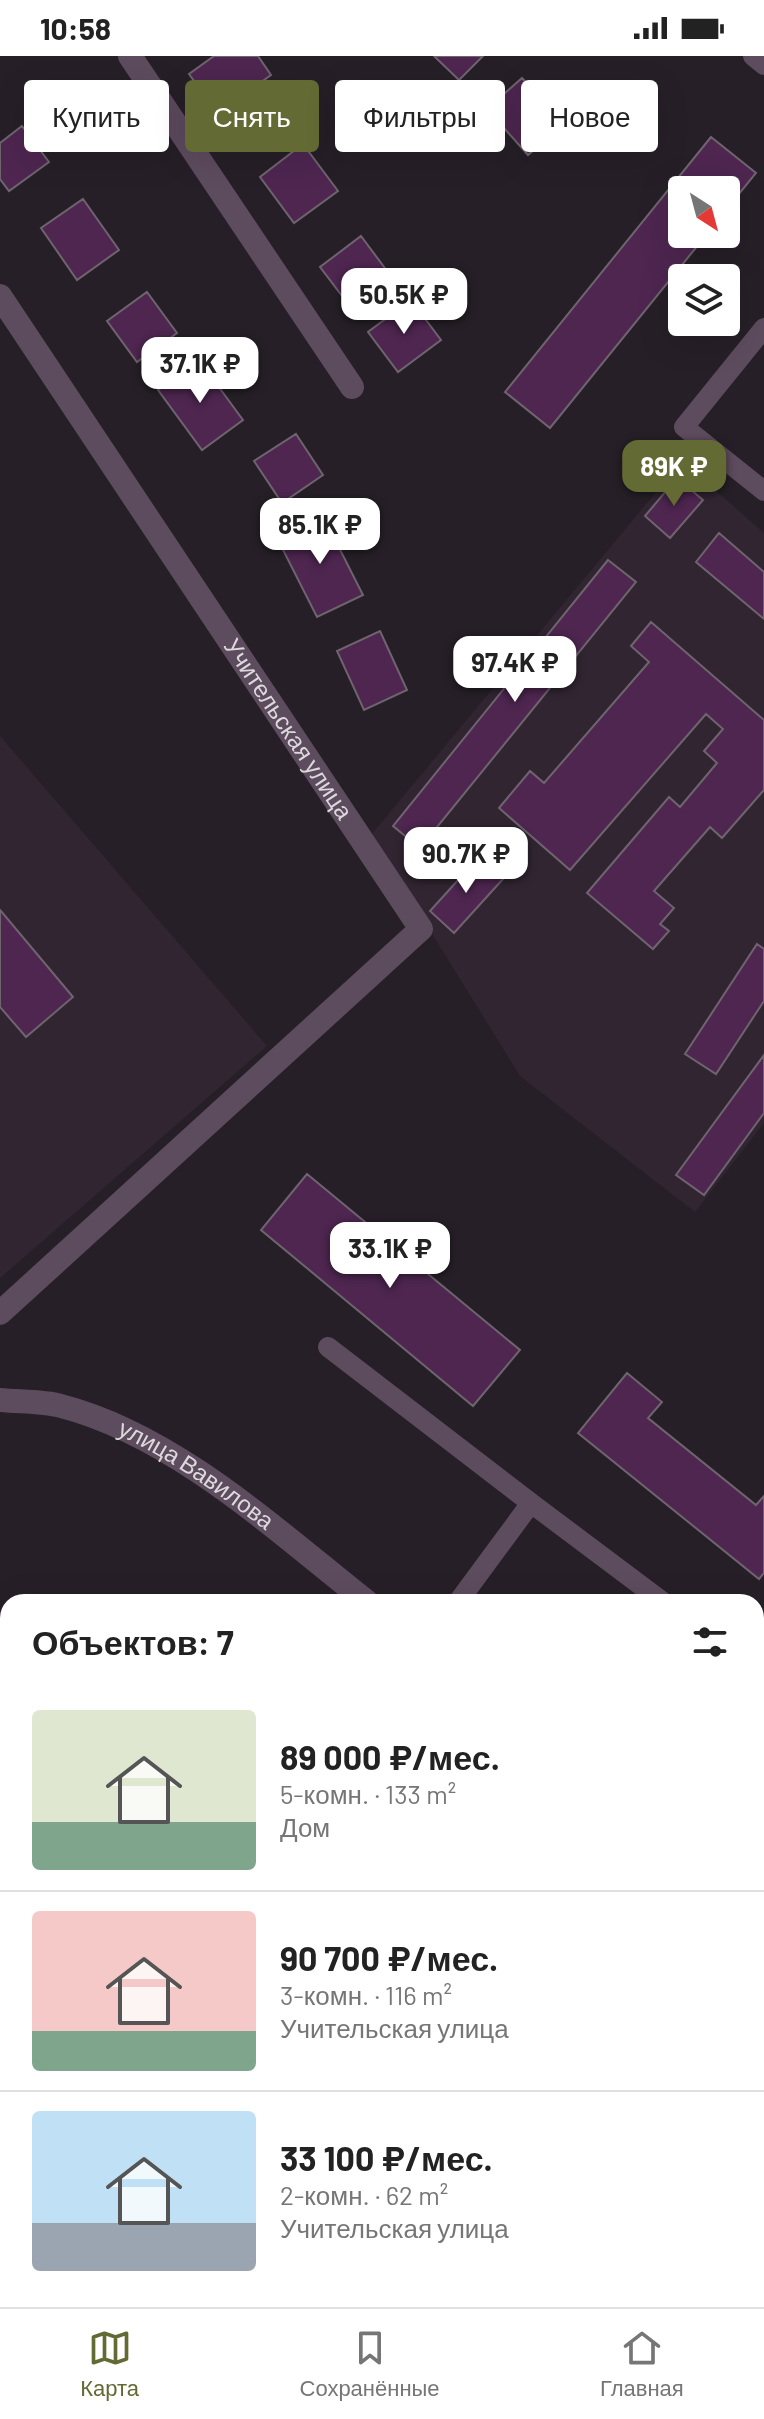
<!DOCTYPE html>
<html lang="ru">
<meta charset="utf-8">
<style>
body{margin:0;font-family:Barlow,sans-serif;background:#f6f6f6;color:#222;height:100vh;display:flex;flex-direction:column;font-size:30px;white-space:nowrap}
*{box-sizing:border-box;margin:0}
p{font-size:26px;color:#767676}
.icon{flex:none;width:44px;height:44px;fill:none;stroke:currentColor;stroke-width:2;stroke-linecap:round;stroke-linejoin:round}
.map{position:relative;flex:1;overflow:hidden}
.side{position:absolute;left:0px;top:1538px;width:764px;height:714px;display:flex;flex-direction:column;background:#fff;border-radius:24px 24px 0 0;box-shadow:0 8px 32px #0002}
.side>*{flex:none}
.top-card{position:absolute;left:24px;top:24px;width:716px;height:72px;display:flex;gap:16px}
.needle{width:52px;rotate:144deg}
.fabs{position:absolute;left:668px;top:120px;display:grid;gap:16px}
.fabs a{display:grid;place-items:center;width:72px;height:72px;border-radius:8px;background:#fff;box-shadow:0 8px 32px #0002;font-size:40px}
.price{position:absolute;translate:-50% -68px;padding:0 18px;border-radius:16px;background:#fff;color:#222;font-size:26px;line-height:52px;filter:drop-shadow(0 2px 4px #0008)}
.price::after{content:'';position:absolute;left:50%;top:48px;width:24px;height:18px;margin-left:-12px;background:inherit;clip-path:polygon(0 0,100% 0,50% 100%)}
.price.current{background:#646a34;color:#fff}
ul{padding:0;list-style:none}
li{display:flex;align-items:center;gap:24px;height:200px;padding:0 32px}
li+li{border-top:2px solid #e0e0e0}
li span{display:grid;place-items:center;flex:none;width:224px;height:160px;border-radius:8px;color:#555}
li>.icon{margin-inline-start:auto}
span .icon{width:96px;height:96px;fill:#fffc;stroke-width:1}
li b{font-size:34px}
h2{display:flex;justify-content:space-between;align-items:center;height:96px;padding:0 32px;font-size:34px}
.tag{padding:0 28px;border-radius:8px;background:#fff;box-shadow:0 8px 32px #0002;font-size:28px;line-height:72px}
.tag.current{background:#646a34;color:#fff}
.status{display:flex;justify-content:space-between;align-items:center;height:56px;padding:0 40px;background:#fff;direction:ltr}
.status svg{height:22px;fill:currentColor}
.tab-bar{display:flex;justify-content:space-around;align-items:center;height:112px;border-top:2px solid #e0e0e0;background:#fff;font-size:22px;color:#767676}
.tab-bar a{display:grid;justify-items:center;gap:4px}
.tab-bar .current{color:#646a34}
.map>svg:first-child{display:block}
</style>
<div class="status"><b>10:58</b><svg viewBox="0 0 49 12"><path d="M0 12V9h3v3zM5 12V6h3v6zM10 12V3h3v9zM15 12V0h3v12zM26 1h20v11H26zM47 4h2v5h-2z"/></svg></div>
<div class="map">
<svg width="764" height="2251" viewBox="0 0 764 2251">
<rect width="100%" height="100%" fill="#261f27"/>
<!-- built -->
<path fill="#312532" d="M682,405L764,477V1067L695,1156L520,1020L371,779Z
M0,680L267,990L0,1222Z"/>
<!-- building -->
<path fill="#4e2650" stroke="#6e646e" stroke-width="2" d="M214,0H258L271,19L257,29L280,60L241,89L189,18Z
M434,0H483L459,24Z
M522,22L563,68L528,99L487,53Z
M22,70L49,106L9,135L0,123V87Z
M711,81L756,117L726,154V134H682V178H707L550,372L505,336Z
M303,88L338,135L294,167L260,121Z
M83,143L119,194L77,224L41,172Z
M361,180L390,219L349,249L320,211Z
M147,236L177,277L137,306L107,265Z
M411,244L441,284L398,316L368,276Z
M199,304L243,364L202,394L158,334Z
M296,378L323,419L282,447L254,405Z
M677,422L703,444L670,482L645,460Z
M322,458L363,539L317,561L276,480Z
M719,477L764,516V563L696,506Z
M608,504L636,526L420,792L393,770Z
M651,566L764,664V734L722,782L710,771L654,835L674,852L660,868L669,875L653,893L587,837L669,741L680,751L717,707L704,695L723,673L706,658L570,814L499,752L530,715L544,727L649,606L631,590Z
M380,575L407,634L364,654L337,595Z
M479,801L503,823L454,877L430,855Z
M0,854L73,941L26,981L0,951Z
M757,888L764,893V945L716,1018L685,998Z
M764,999V1057L704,1139L676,1119Z
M307,1118L520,1294L473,1350L261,1174Z
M627,1317L662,1346L648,1362L756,1449L764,1440V1517L759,1523L578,1377Z
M0,1628L8,1646V1807L0,1789Z
M756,1998L764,2005V2089L756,2082Z
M8,2069V2231L0,2213V2073Z
M14,2244H90L74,2251H17Z"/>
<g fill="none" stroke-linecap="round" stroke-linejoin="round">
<!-- service -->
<path stroke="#5d4b5e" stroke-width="20" d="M753,0L764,9
M764,272L684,371L764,435
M328,1291L531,1447
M458,1546L531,1447L663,1546
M756,2131L764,2138"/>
<!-- minor -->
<g stroke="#5d4b5e" stroke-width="24">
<path d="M130,0L352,331"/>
<path id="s1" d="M0,240L421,873L0,1257"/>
</g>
<!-- tertiary -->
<g stroke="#5d4b5e" stroke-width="24">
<path id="s2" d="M0,1344C20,1346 42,1345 61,1350C174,1379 277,1475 367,1546"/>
<path d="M756,1860L764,1866"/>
</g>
</g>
<g text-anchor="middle" stroke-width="6" stroke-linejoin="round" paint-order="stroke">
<!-- street labels -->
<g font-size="24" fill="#ddd8dd" stroke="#0d0a0d">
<text dy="8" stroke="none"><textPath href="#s1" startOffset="520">Учительская улица</textPath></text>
<text dy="8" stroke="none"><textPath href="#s2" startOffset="214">улица Вавилова</textPath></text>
</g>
</g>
</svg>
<div class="fabs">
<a><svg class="needle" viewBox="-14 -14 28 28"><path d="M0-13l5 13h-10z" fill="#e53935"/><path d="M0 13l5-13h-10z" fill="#767676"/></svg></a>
<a><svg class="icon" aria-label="layers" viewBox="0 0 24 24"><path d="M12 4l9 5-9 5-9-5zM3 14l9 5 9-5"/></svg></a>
</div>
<b class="price" style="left:404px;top:280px">50.5K ₽</b>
<b class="price" style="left:200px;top:349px">37.1K ₽</b>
<b class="price current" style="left:674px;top:452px">89K ₽</b>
<b class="price" style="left:320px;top:510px">85.1K ₽</b>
<b class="price" style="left:515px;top:648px">97.4K ₽</b>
<b class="price" style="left:466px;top:839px">90.7K ₽</b>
<b class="price" style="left:390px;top:1234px">33.1K ₽</b>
<div class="top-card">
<a class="tag">Купить</a>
<a class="tag current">Снять</a>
<a class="tag">Фильтры</a>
<a class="tag">Новое</a>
</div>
<section class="side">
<h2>Объектов: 7<svg class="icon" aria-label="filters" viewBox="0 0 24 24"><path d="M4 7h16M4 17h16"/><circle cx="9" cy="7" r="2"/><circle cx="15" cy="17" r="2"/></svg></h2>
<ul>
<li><span style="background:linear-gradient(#dfe7d0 70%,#7fa58c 0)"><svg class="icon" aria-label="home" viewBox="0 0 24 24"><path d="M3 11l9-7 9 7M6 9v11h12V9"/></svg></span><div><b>89 000 ₽/мес.</b><p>5-комн. · 133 m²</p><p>Дом</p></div></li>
<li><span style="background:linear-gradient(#f6c9c9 75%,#7fa58c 0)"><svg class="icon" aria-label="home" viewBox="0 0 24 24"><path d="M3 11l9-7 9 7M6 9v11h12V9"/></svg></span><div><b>90 700 ₽/мес.</b><p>3-комн. · 116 m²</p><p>Учительская улица</p></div></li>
<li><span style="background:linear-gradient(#bfe0f5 70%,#9aa5b1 0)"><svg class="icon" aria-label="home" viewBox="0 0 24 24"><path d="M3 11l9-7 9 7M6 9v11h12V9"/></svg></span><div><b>33 100 ₽/мес.</b><p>2-комн. · 62 m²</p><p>Учительская улица</p></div></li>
</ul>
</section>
</div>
<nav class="tab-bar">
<a class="current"><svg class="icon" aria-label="map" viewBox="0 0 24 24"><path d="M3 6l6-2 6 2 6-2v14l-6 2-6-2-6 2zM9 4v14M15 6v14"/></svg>Карта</a>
<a><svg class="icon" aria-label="saved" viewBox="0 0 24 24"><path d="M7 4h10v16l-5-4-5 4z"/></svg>Сохранённые</a>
<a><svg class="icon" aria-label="home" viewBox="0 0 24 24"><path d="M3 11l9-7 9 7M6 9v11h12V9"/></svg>Главная</a>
</nav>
